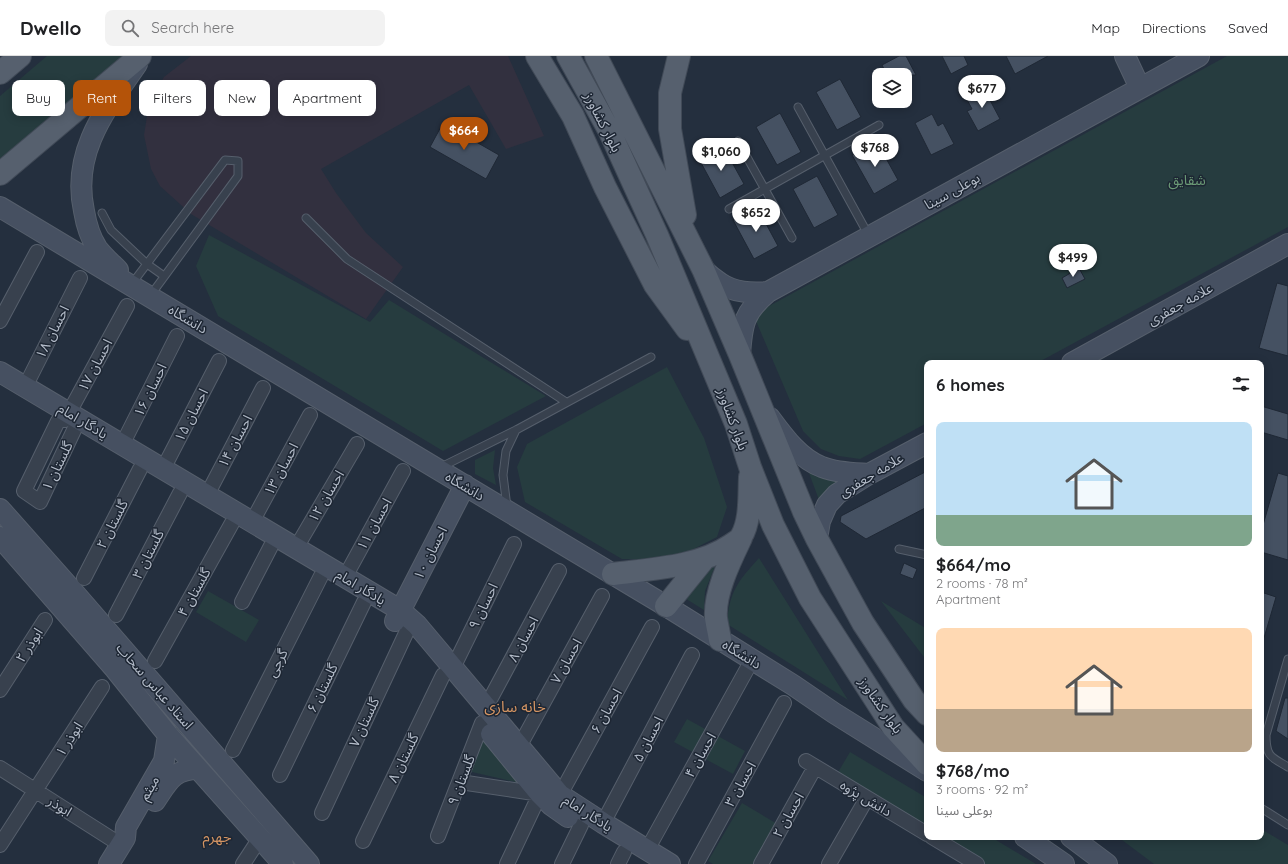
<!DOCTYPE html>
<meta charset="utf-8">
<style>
body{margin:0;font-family:Quicksand,"Noto Sans Arabic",sans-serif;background:#f2f2f2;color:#202124;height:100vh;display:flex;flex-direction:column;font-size:15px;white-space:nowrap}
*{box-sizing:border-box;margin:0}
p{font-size:13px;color:#757577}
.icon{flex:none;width:22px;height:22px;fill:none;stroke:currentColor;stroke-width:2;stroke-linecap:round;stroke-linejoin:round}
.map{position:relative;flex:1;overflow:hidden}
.side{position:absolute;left:924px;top:304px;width:340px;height:480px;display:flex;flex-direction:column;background:#fff;border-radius:8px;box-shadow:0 2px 10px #0003}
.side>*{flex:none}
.top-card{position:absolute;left:12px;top:24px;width:380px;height:36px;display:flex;gap:8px}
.fabs{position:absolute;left:872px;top:12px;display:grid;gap:8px}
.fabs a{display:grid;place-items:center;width:40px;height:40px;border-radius:8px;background:#fff;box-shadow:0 2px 10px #0003;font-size:20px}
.price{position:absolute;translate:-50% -34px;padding:0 9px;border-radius:14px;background:#fff;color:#222;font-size:13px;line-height:26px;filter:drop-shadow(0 1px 2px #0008)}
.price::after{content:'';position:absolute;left:50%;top:24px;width:12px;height:9px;margin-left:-6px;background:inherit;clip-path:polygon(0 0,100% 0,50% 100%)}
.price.on{background:#b45309;color:#fff}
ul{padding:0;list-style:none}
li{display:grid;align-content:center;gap:8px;height:212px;padding:0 12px}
li span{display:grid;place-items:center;height:124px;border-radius:8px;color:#555}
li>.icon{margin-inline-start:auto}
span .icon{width:72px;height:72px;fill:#fffc;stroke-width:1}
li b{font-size:17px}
h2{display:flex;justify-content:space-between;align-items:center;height:48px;padding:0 12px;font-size:17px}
.tag{padding:0 14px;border-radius:8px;background:#fff;box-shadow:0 2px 10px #0003;font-size:14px;line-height:36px}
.tag.on{background:#b45309;color:#fff}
header{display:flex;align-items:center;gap:24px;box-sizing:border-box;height:56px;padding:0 20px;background:#fff;border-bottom:1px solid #e0e0e0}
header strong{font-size:19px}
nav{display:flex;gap:22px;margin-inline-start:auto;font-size:14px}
.search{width:280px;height:36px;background:#f2f2f2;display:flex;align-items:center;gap:10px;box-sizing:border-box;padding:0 14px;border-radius:8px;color:#757577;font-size:15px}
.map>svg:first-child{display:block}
</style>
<header>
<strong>Dwello</strong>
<div class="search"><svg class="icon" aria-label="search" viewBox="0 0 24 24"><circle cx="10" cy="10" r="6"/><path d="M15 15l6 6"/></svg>Search here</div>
<nav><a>Map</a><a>Directions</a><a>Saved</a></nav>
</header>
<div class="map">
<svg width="1288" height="808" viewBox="0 0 1288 808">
<rect width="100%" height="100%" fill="#242f3e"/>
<!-- medical -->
<path fill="#32303f" d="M191,0H508L544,80L506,93L469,29L321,113L336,137L366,177L403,211L366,263L191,158L160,130L151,113L144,79L149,48L164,21Z"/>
<!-- green -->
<path fill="#263c3f" d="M47,0H126L0,105V40Z
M1227,0H1288V171L1037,307H927V367L860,403L839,400L821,393L803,375L756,265L760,255Z
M209,179L370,266L389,244L546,340L443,395L218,260L196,210Z
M667,311L704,382L727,451L717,481L680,500L653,504L622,503L525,446L517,411L527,388Z
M495,394L493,412L496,429L475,418V404Z
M809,417L818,421L839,426L819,444Z
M759,502L848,644L727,568C729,536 738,525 759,502Z
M717,505L705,535L704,554L683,541Z
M208,535L259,564L246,586L196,556Z
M881,545L927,573V605Z
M687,663L745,695L733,718L674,686Z
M484,678L524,728L472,716L471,710Z
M850,696L927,742V773L837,718Z
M742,747L779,769L756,808H713L708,805Z
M1261,773L1288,789V808H1154L1118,781H1261Z
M941,781H991L1036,808H985Z"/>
<!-- building -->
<path fill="#455162" stroke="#1f2835" d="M899,0H906L916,19H887L882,9Z
M942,0H964L968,9L951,18Z
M1006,0H1048L1015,18Z
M840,23L861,61L837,74L816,36Z
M983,31L1000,63L978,75L967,55L972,53L965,40Z
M780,57L801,96L777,109L756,71Z
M932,58L938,70L943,67L954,88L931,99L915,67Z
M443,67L499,99L486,123L430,91Z
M877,86L898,124L874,138L852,99Z
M723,90L744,128L720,142L699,103Z
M817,120L838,159L814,172L793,133Z
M757,151L778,190L754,203L733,164Z
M1079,212L1085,223L1067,232L1062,222Z
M1277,227L1288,230V300L1259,292Z
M1261,350L1288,358V384L1261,376Z
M927,415V451L866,483L840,466L841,460Z
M1278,417L1288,420V504L1261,496V476Z
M904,507L917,513L913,523L900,518Z
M1261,536L1276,541L1264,582L1261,581Z
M1285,642H1288V683L1276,675Z"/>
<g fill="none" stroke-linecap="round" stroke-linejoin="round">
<!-- lane casing -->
<g stroke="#565f6c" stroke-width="9">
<path id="lane" d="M798,51L869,180
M738,85L792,182
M729,153L879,69
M102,157L111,174L147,208L164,220
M306,162L347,203L566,346
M131,229L225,104L238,105V120L150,240
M439,412L516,374L651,301
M507,451L503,419L506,395L516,374
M899,493L927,499
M1288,603L1266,679C1266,701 1271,701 1288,711
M1261,752L1288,769"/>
</g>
<!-- street casing -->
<g stroke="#565f6c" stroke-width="16">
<path id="street" d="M0,265L37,196
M25,331L80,222
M65,364L127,250
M58,365L24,435L40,446L74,374
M122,389L177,280
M163,413L219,305
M207,439L263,332
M252,466L310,359
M296,492L357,388
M345,521L403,415
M84,522L140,413
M242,546L271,490
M116,559L180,437
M155,605L232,467
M453,612L514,488
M0,634L45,564
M486,651L559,515
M519,691L602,540
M233,694L321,520
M806,705L927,778
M0,712L121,789
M280,719L364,546
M460,726L540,738L507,808
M560,739L652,571
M322,757L407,575
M603,767L692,599
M438,780L482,667
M932,781L977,808
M363,785L443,619
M0,789L102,631
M647,794L752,604
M243,808L260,782
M562,808L581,769
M618,808L624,796
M696,808L784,647
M761,808L815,711
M829,808L867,742"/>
</g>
<!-- secondary casing -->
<g stroke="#565f6c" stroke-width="22">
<path id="secondary" d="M1125,0L1140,32
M0,151L666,550L793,629L834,657L927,715
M703,213C708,218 714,223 720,227C734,237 752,237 768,236
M118,214C111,207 103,200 97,192C90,181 86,167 84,155C71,96 106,53 137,8
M740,299C742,268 744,256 768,236L1199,0
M1072,307L1288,188
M0,316L400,554L417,569L560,739L603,767L670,808
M770,362C784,381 800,403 822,411C837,417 854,417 869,418
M0,453L71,533L309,808
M0,481L115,613L168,679L283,808
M817,483L820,465L827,449L837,438L869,418L927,387
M395,565L465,429
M491,678L540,738L551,749L568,761
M155,745C168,726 173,713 198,713
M1025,781L1064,808
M1071,781L1107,808
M109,808L125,782L126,771L164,705L168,679"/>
</g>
<!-- primary casing -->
<g stroke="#414a57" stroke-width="24">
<path id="primary" d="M537,0L573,60L605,131L655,229L687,273
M568,0L610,76L657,179L736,368L750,411L773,469L810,542L893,671L927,708
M596,0L703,213L740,299L804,456L817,483L863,567L914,644L927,658
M679,0L670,37V73L685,159
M0,17L20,0
M0,118L140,0
M613,518C651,513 699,511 731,489C734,487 739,484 741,481C751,465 749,439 750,421
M666,550L704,503
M720,584C719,577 717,569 716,562C714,537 730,505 741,482"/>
</g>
<!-- lane -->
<use href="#lane" stroke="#38414e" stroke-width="7"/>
<!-- street -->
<use href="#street" stroke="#38414e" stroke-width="14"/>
<!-- secondary -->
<use href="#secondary" stroke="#465061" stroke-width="20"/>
<!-- primary -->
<use href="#primary" stroke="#56606e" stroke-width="22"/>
</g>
<g text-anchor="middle" stroke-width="3" stroke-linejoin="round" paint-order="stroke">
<!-- street labels -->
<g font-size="14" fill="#b4bcc9" stroke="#1d2633">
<text transform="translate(603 66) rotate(63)" y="5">بلوار کشاورز</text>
<text transform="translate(952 135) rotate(-29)" y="5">بوعلی سینا</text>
<text transform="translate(1180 248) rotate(-29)" y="5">علامه جعفری</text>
<text transform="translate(188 263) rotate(31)" y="5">دانشگاه</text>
<text transform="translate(52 276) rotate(-63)" y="5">احسان ۱۸</text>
<text transform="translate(95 309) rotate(-62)" y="5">احسان ۱۷</text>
<text transform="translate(150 334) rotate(-64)" y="5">احسان ۱۶</text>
<text transform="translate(191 359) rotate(-63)" y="5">احسان ۱۵</text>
<text transform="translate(733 363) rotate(70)" y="5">بلوار کشاورز</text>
<text transform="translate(83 365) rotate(31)" y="5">یادگار امام</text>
<text transform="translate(235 385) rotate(-62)" y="5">احسان ۱۴</text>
<text transform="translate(57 410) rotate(-64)" y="5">گلستان ۱</text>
<text transform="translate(281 413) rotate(-62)" y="5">احسان ۱۳</text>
<text transform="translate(871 419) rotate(-31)" y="5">علامه جعفری</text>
<text transform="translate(465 430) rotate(31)" y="5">دانشگاه</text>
<text transform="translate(326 440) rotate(-60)" y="5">احسان ۱۲</text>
<text transform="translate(112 468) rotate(-63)" y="5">گلستان ۲</text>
<text transform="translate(374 468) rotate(-61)" y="5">احسان ۱۱</text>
<text transform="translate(430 497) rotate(-63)" y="5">احسان ۱۰</text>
<text transform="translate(148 498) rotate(-63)" y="5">گلستان ۳</text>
<text transform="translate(361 531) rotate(31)" y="5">یادگار امام</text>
<text transform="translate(194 536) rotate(-61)" y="5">گلستان ۴</text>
<text transform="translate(483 550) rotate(-64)" y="5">احسان ۹</text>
<text transform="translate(523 583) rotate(-62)" y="5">احسان ۸</text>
<text transform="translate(29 589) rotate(-57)" y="5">ابوذر ۲</text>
<text transform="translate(742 598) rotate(32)" y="5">دانشگاه</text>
<text transform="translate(566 605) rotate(-61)" y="5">احسان ۷</text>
<text transform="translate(277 607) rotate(-63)" y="5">گرجی</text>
<text transform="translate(155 630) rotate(49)" y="5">استاد عباس سحاب</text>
<text transform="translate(322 632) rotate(-64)" y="5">گلستان ۶</text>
<text transform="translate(881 649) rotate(55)" y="5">بلوار کشاورز</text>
<text transform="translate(606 655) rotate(-61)" y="5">احسان ۶</text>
<text transform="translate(364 666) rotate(-65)" y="5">گلستان ۷</text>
<text transform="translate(69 683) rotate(-57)" y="5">ابوذر ۱</text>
<text transform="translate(648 683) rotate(-62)" y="5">احسان ۵</text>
<text transform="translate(700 699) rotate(-61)" y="5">احسان ۴</text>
<text transform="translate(403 702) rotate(-64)" y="5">گلستان ۸</text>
<text transform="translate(461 724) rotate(-69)" y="5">گلستان ۹</text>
<text transform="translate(740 728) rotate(-61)" y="5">احسان ۳</text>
<text transform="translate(149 732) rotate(-59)" y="5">میثم</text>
<text transform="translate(866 742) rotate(31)" y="5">دانش پژوه</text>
<text transform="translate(60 750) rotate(32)" y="5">ابوذر</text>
<text transform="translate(588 757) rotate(33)" y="5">یادگار امام</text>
<text transform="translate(788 759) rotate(-61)" y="5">احسان ۲</text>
</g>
<!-- park labels -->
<g font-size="14" fill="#6b9a76" stroke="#1d2633">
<text x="1187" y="129">شقایق</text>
</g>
<!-- neighbourhood labels -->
<g font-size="15" fill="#d59563" stroke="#1d2633">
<text x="515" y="656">خانه سازی</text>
<text x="217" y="786">جهرم</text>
</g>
</g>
</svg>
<div class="fabs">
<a><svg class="icon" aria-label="layers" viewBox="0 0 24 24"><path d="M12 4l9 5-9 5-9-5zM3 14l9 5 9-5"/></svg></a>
</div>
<b class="price" style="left:982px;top:53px">$677</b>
<b class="price on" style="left:464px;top:95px">$664</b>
<b class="price" style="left:875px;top:112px">$768</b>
<b class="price" style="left:721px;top:116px">$1,060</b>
<b class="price" style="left:756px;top:177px">$652</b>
<b class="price" style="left:1073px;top:222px">$499</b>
<div class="top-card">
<a class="tag">Buy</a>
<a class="tag on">Rent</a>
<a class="tag">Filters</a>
<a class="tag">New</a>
<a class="tag">Apartment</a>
</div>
<section class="side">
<h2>6 homes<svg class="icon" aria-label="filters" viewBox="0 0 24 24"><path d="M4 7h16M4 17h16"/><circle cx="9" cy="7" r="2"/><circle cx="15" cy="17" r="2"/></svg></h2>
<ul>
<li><span style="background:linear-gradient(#bfe0f5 75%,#7fa58c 0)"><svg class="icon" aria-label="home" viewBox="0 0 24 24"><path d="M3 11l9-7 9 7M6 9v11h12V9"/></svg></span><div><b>$664/mo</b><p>2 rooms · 78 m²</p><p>Apartment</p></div></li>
<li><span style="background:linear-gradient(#ffd9b3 65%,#b9a48a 0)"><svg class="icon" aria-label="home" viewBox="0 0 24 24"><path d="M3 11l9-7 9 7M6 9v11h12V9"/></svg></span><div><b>$768/mo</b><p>3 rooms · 92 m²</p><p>بوعلی سینا</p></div></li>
</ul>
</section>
</div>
